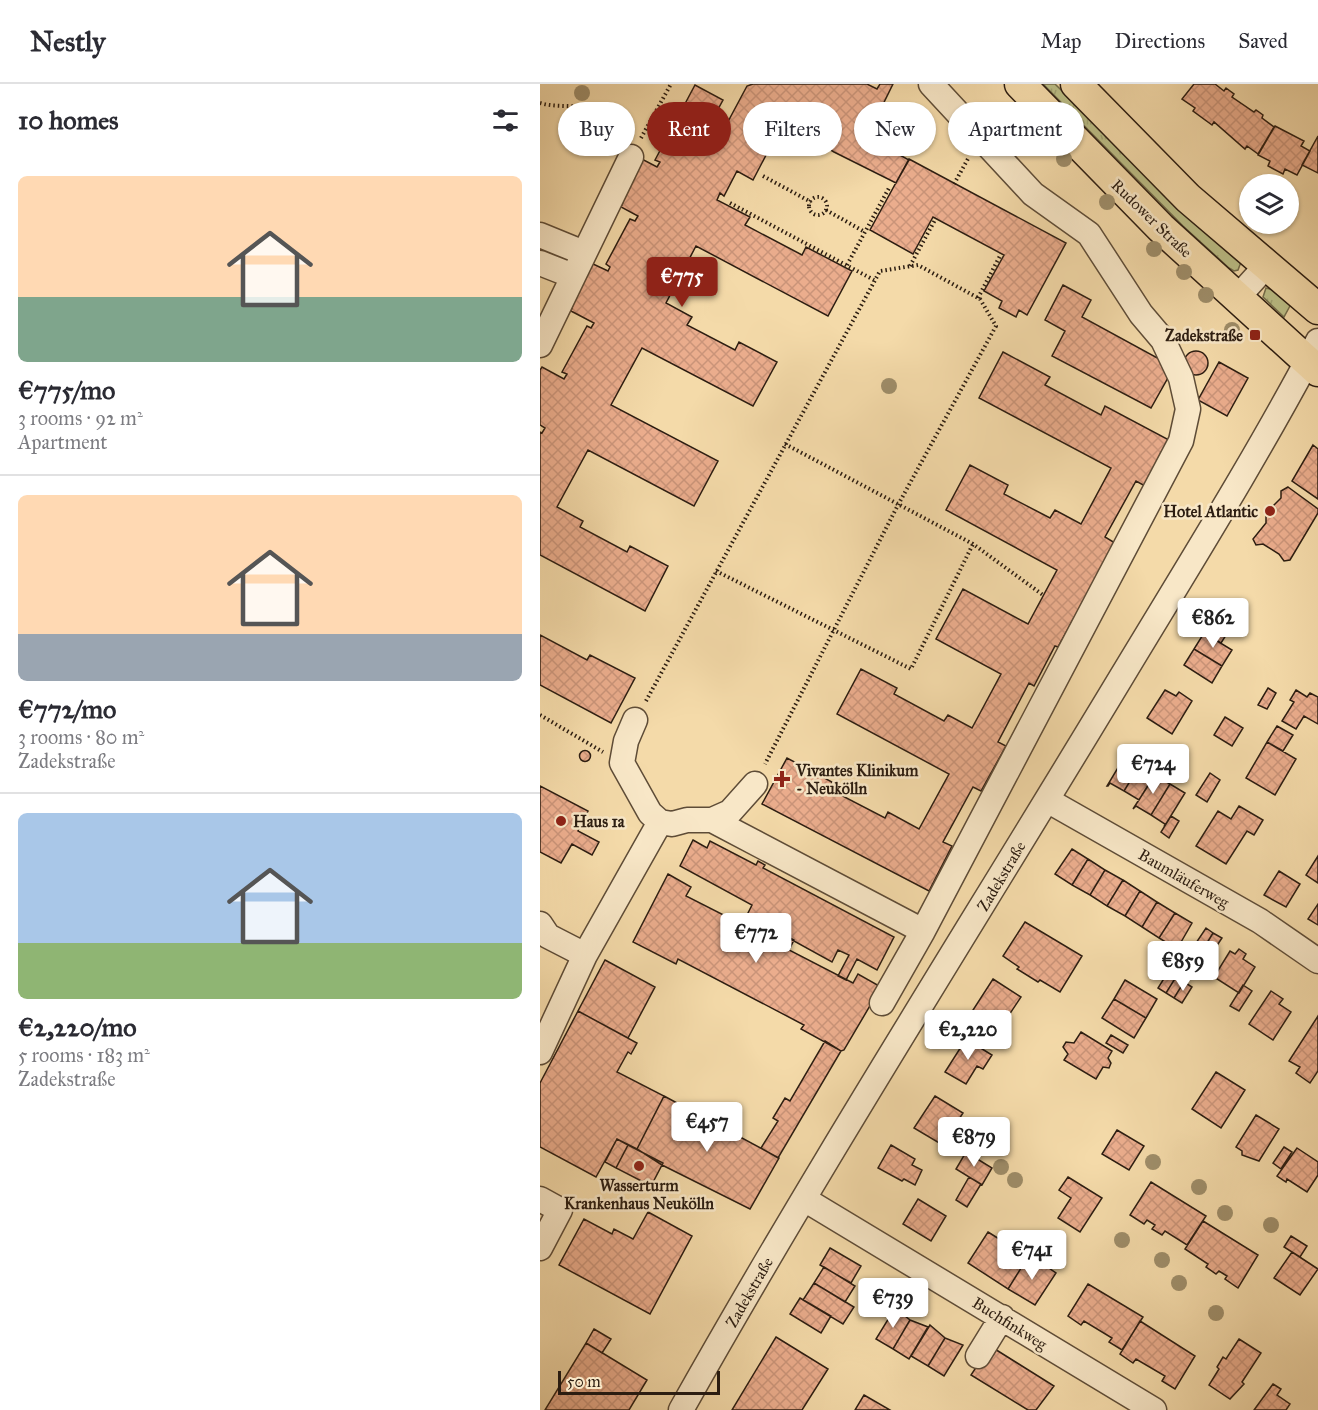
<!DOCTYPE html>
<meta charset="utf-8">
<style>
body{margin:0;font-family:"IM FELL Great Primer",serif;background:#f7f7f7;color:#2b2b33;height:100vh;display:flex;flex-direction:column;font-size:22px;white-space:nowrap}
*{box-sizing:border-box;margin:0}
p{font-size:20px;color:#7c7c81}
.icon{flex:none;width:33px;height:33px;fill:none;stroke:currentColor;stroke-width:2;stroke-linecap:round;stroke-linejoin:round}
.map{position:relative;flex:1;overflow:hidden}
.panel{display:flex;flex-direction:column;background:#fff;width:540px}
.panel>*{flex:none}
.hud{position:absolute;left:18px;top:18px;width:570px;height:54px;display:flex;gap:12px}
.tools{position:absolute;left:699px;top:90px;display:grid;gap:12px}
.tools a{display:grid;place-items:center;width:60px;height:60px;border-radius:50%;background:#fff;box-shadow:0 2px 4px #0004;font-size:30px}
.scale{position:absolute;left:18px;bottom:15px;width:162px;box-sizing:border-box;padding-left:6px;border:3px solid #2c1d11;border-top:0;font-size:16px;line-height:21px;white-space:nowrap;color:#2c1d11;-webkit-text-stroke:4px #f8e7c7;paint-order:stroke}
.price{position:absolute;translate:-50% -51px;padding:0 14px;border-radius:6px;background:#fff;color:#222;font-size:20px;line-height:39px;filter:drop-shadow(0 2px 3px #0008)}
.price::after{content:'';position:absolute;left:50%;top:36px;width:18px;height:14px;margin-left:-9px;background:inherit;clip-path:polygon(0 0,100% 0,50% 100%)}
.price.on{background:#8f2418;color:#fff}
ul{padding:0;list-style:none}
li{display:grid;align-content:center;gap:12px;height:318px;padding:0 18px}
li+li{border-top:2px solid #e1e1e2}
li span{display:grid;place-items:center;height:186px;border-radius:9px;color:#555}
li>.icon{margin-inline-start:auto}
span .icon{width:108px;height:108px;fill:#fffc;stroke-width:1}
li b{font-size:26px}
h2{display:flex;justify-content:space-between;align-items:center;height:72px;padding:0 18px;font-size:26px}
.chip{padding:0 21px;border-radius:27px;background:#fff;box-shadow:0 2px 4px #0004;font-size:21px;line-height:54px}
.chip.on{background:#8f2418;color:#fff}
header{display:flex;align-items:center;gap:36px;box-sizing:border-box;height:84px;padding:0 30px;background:#fff;border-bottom:2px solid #e1e1e2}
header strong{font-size:28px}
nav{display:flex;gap:33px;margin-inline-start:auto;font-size:21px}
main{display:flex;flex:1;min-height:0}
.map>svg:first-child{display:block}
</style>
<header>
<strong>Nestly</strong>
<nav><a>Map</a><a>Directions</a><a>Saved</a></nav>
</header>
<main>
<section class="panel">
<h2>10 homes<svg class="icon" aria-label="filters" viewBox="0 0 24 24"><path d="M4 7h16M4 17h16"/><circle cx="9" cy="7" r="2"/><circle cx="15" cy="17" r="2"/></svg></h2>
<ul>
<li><span style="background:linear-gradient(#ffd9b3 65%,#7fa58c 0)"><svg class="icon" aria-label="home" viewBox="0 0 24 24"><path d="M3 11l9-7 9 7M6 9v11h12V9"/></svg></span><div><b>€775/mo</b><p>3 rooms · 92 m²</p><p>Apartment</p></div></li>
<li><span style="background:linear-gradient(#ffd9b3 75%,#9aa5b1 0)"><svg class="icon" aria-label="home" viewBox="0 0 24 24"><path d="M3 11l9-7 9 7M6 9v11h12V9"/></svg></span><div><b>€772/mo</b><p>3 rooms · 80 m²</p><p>Zadekstraße</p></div></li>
<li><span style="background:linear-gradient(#a9c7e8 70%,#8fb573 0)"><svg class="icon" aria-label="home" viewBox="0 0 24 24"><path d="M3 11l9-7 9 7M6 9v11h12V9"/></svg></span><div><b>€2,220/mo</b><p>5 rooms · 183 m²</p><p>Zadekstraße</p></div></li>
</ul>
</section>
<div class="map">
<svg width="778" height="1326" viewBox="0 0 778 1326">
<defs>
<pattern id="grass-tufts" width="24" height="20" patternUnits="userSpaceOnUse" patternTransform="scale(1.5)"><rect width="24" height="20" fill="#bcbf87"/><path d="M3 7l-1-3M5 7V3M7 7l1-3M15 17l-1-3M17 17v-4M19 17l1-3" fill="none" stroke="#a2a474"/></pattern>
<pattern id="building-cross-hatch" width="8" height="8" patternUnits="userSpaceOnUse" patternTransform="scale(1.5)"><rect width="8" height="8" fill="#ebad8d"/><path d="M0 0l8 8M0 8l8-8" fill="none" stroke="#ca9479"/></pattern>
</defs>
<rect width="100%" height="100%" fill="#f4daa9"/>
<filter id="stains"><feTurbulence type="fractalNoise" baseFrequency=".00333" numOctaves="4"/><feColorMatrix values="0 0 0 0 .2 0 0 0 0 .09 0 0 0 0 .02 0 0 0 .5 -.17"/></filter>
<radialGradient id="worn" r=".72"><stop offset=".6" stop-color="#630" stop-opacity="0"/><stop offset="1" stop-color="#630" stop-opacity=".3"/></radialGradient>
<!-- grass -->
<path fill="url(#grass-tufts)" stroke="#746e4c" stroke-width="1.5" d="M503,0H515L606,90L701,178L698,186L694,187L689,184L643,142Z
M726,204L734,206L751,220L744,233L723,213Z"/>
<!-- building -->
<path fill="url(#building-cross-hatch)" stroke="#2c1d11" stroke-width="1.5" d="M213,0H327L337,5L340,0H353L327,53L369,76L356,99L294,68L289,65L301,42L270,26L246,33L213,96L197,87L184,112L180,109L177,116L210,133L205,141L262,171L266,163L312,187L288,232L156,162L126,219L152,233L147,241L195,266L199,258L237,278L213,322L102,264L71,321L178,377L154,422L48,366L17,423L43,437L40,443L87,468L90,462L128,482L105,527L0,471V348L2,349L5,344L0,341V286L2,283L24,295L27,290L22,288L47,242L51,244L54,239L31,227L36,210L51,179L68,187L70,183L66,180L90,135L95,137L98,132L81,123L100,74L117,83L120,78L115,76L155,1L183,16L171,38L184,45L207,2Z
M654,0H675L684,7L686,4L694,10L692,13L714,28L716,26L723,31L722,34L734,43L718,70L707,62L705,65L674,38L672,41L653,27L655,24L642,15Z
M735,42L764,57L761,62L770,67L757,91L745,85L743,90L728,82L730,77L718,71Z
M778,52V89L762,81Z
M369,75L526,159L487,231L479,226L476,233L459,224L462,217L444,207L464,171L393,133L373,170L330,146Z
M523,201L551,216L542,233L634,283L611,324L512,272L525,247L505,236Z
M644 279a12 12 0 1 1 24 0a12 12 0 1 1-24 0Z
M463,268L510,293L505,301L561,331L565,322L629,356L605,402L596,397L565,453L575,459L518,563L515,562L494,602L489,599L458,658L466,662L441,707L433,703L403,758L412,762L389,807L222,720L247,674L292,698L289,705L345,734L348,728L379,745L409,690L297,630L321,585L357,604L354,610L404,637L408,631L432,644L461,590L396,555L423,505L488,540L517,486L406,426L430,381L468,401L464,410L510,434L515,426L541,440L571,384L439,314Z
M679,278L708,294L687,332L658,316Z
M773,361L778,365V415L752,397Z
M748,403L778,425V429L750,476L744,477L739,470L723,460L716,461L713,455L726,439V429L741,414V407Z
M671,537L688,548L681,559L664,549Z
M664,549L692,566L682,582L654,565Z
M0,551L47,576L50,571L95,594L71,639L0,601Z
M654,565L682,582L672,599L644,581Z
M728,604L736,609L727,625L718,621Z
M625,606L636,612L639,608L652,617L632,650L607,634Z
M756,606L767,613L770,609L778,613V640L764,632L756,645L742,637L754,618L750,616Z
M685,633L703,644L692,662L674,651Z
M737,642L753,651L743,667L727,658Z
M727,658L756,675L735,711L706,694Z
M39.5 672a5.5 5.5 0 1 1 11 0a5.5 5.5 0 1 1-11 0Z
M588,667L603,676L584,707L570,699L568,702H567Z
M603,676L618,685L599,716L584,707Z
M670,689L680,696L667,718L656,711Z
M615,691L630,700L611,731L596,722L593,725Z
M630,700L645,709L624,743L625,740L611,731Z
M0,702L48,727L38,747L59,758L52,771L32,760L21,779L0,768Z
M699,722L723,736L714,751L707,747L686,780L656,762L678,727L691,735Z
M631,732L639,737L629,754L621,748Z
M153,756L167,764L170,757L216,781L218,777L225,781L223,784L354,853L337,886L317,875L306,896L298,892L309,871L298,866L292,878L207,831L212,821L140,782Z
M532,765L548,775L532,801L515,790Z
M778,772V799L766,791Z
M548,775L565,786L550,811L532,801Z
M565,786L583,796L567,822L550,811Z
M739,787L760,800L746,823L724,811Z
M128,790L151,803L146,812L207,843L212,833L254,856L249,866L313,899L318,890L341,903L304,966L301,967L261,945L264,941L138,875L136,880L93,858Z
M583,796L600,807L585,832L567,822Z
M600,807L617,818L602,843L585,832Z
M617,818L635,829L619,854L602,843Z
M778,820V841L768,835Z
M635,829L652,839L637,865L619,854Z
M485,838L542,872L520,908L500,896L498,898L477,885L479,883L463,872Z
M666,844L673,849L664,864L656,859Z
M673,849L682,854L672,869L664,864Z
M656,859L672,869L663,885L646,875Z
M699,865L706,870L703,875L715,883L699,909L674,893L690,867L695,870Z
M65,876L115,903L88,954L38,927Z
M628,888L636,893L626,909L618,904Z
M636,893L644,898L634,914L626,909Z
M453,895L481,913L461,943L433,926Z
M585,896L617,915L606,934L574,915Z
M644,898L652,903L642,919L634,914Z
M703,901L712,907L699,927L690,922Z
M731,907L743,915L739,920L751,928L733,956L709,940Z
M574,915L606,934L594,954L562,934Z
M38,927L97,959L91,970L88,968L77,988L124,1012L97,1065L77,1055L56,1093L0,1063V999Z
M778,932V987L770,999L756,989L760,983L749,977Z
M541,948L572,967L568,974L571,979L569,984L563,983L556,995L524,976L528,970L523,963L526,958L534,959Z
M571,951L588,961L583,969L566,959Z
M426,955L452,971L443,985L437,982L426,1000L405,988Z
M285,957L301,967L238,1074L221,1064L238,1037L233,1034L245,1014L250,1017Z
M676,988L705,1006L681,1044L652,1025Z
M124,1012L239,1074L210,1125L122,1081L97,1065Z
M395,1012L423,1029L412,1046L421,1051L411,1066L374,1044Z
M716,1031L739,1045L719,1077L702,1071V1067L696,1063Z
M577,1046L604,1062L589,1086L562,1070Z
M77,1055L88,1061L76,1084L65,1078Z
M88,1061L123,1079L111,1102L76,1084Z
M351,1061L375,1075L372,1081L382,1086L375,1101L364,1095L362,1097L338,1084Z
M744,1063L752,1068L741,1085L733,1079Z
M757,1064L778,1078V1091L767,1108L747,1095L746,1098L737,1092Z
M426,1068L452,1084L442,1101L416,1085Z
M429,1093L441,1100L427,1123L416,1116Z
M528,1093L562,1114L540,1148L518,1134L531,1114L519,1106Z
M611,1098L666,1132L647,1161L625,1147L622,1151L612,1145L615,1141L607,1136L604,1140L590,1131Z
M378,1115L406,1132L391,1157L363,1140Z
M108,1128L152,1152L110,1230L19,1181L44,1135L72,1150L74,1145L93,1155Z
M663,1137L718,1171L698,1204L685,1195L687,1192L679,1187L676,1190L666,1183L668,1180L645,1165Z
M448,1148L488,1173L468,1205L428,1179Z
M751,1152L767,1162L760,1173L744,1163Z
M290,1164L321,1182L311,1199L280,1181Z
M752,1168L778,1185L760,1211L734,1194Z
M488,1173L498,1179L499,1177L516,1189L495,1221L468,1205Z
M284,1183L315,1202L305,1218L274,1199Z
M274,1199L314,1223L303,1240L263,1216Z
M548,1200L603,1233L582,1266L569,1258L572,1254L544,1237L541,1241L528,1232Z
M260,1214L291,1232L281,1249L250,1230Z
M355,1224L370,1236L353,1265L336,1255Z
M370,1236L388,1243L369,1275L353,1265Z
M600,1237L655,1272L635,1305L622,1297L625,1292L596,1275L593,1279L580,1270Z
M390,1241L405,1254L388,1282L371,1272Z
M54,1245L71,1255L62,1269L46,1259Z
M236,1253L288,1285L262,1326H192Z
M405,1254L423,1261L404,1292L388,1282Z
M699,1255L721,1269L702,1298L704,1300L690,1315L669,1301L679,1285L677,1283L683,1273L686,1275Z
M46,1259L107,1296L89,1326H5Z
M450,1262L514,1302L496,1326H488L431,1291Z
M733,1300L741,1305L737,1311L750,1320L746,1326H714Z
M324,1311L350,1326H315Z"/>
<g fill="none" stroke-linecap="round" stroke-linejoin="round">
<!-- minor casing -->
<g stroke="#5e4c37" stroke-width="27">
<path id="minor" d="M0,151L44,169
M0,179L33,192
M697,214L725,183
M0,261L91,73
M95,636L86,657L82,679L110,729L120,738L132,740L147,736H172L190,728L215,700
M507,716L720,837L778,877
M172,736L383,847L641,357L648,325L641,294L623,256L601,230L549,150L493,110L391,0
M0,840L8,852L45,871
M342,919L383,847
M0,968L45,871L120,738
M0,1115L20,1126L0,1164
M264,1115L614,1326
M438,1272L462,1233
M141,1326C281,1077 435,836 582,592C649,481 718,371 778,257"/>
</g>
<!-- major casing -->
<g stroke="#2c1d11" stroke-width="33">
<path id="major" d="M480,0L621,144L778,287
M536,0L648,114L778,225"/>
</g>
<!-- path -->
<path stroke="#2c1d11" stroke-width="4" stroke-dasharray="1.5 3" stroke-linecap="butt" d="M0,19C17,24 35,20 52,25C68,29 80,42 92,52
M101,54L131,0
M223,92L271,118
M414,100L429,73
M269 122a9 9 0 1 1 18 0a9 9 0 1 1-18 0Z
M190,119L334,196
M286,126L325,148
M307,181L349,104
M370,182L396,134
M438,214L461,170
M245,360L433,460L503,511
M176,487L371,585L433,460
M106,617L340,187L378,181L440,215L456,242L358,421L225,680
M0,631L63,668"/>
<!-- minor -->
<use href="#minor" stroke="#f8e7c7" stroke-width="24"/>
<!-- major -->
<use href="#major" stroke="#f4daa9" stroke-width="30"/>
</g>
<!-- trees -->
<g fill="#9e8d69">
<circle cx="42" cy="9" r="8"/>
<circle cx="476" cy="27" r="8"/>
<circle cx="524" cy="75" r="8"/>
<circle cx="567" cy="118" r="8"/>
<circle cx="614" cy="165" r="8"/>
<circle cx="644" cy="188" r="8"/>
<circle cx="666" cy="211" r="8"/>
<circle cx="692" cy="246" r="8"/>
<circle cx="349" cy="302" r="8"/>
<circle cx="613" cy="1078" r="8"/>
<circle cx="461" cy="1083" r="8"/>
<circle cx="475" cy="1096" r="8"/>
<circle cx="659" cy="1103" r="8"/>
<circle cx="685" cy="1129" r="8"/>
<circle cx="731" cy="1141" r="8"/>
<circle cx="582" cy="1156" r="8"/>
<circle cx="622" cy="1176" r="8"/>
<circle cx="639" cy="1199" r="8"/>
<circle cx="676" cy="1229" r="8"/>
</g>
<!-- markers -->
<g fill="#8f2418" stroke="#f8e7c7" stroke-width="2">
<rect x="709" y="245" width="12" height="12" rx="3"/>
<circle cx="730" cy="427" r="6"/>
<path d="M239 686h6v6h6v6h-6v6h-6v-6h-6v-6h6z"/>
<circle cx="21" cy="737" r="6"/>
<circle cx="99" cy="1082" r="6"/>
</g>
<g text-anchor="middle" stroke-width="5" stroke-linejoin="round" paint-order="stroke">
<!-- street labels -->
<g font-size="16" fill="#2c1d11" stroke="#f8e7c7">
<text transform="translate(612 134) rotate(44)" y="6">Rudower Straße</text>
<text transform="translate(461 792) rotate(-59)" y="6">Zadekstraße</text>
<text transform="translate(644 794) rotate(30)" y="6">Baumläuferweg</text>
<text transform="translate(209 1208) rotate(-60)" y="6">Zadekstraße</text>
<text transform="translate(470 1239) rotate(32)" y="6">Buchfinkweg</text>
</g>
<!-- poi labels -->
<g font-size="16" font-weight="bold" fill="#2c1d11" stroke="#f8e7c7" text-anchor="end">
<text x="703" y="257">Zadekstraße</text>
<text x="718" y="433">Hotel Atlantic</text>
<text x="256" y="692" text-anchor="start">Vivantes Klinikum<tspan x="256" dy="18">- Neukölln</tspan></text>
<text x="33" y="743" text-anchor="start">Haus 1a</text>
<text x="99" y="1107" text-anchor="middle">Wasserturm<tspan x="99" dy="18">Krankenhaus Neukölln</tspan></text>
</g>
</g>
<rect width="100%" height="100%" filter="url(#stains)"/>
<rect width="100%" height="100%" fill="url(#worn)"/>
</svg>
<div class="tools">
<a><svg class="icon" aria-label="layers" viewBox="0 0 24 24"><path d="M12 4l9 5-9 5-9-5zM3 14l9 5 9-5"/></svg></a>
</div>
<div class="scale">50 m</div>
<b class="price on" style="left:142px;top:224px">€775</b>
<b class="price" style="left:673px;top:565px">€862</b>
<b class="price" style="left:613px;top:711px">€724</b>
<b class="price" style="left:216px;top:880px">€772</b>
<b class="price" style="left:643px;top:908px">€859</b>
<b class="price" style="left:428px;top:977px">€2,220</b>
<b class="price" style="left:167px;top:1069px">€457</b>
<b class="price" style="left:434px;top:1084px">€879</b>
<b class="price" style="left:492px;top:1197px">€741</b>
<b class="price" style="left:353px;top:1245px">€739</b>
<div class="hud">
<a class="chip">Buy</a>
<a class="chip on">Rent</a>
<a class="chip">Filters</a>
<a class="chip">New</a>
<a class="chip">Apartment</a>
</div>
</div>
</main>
